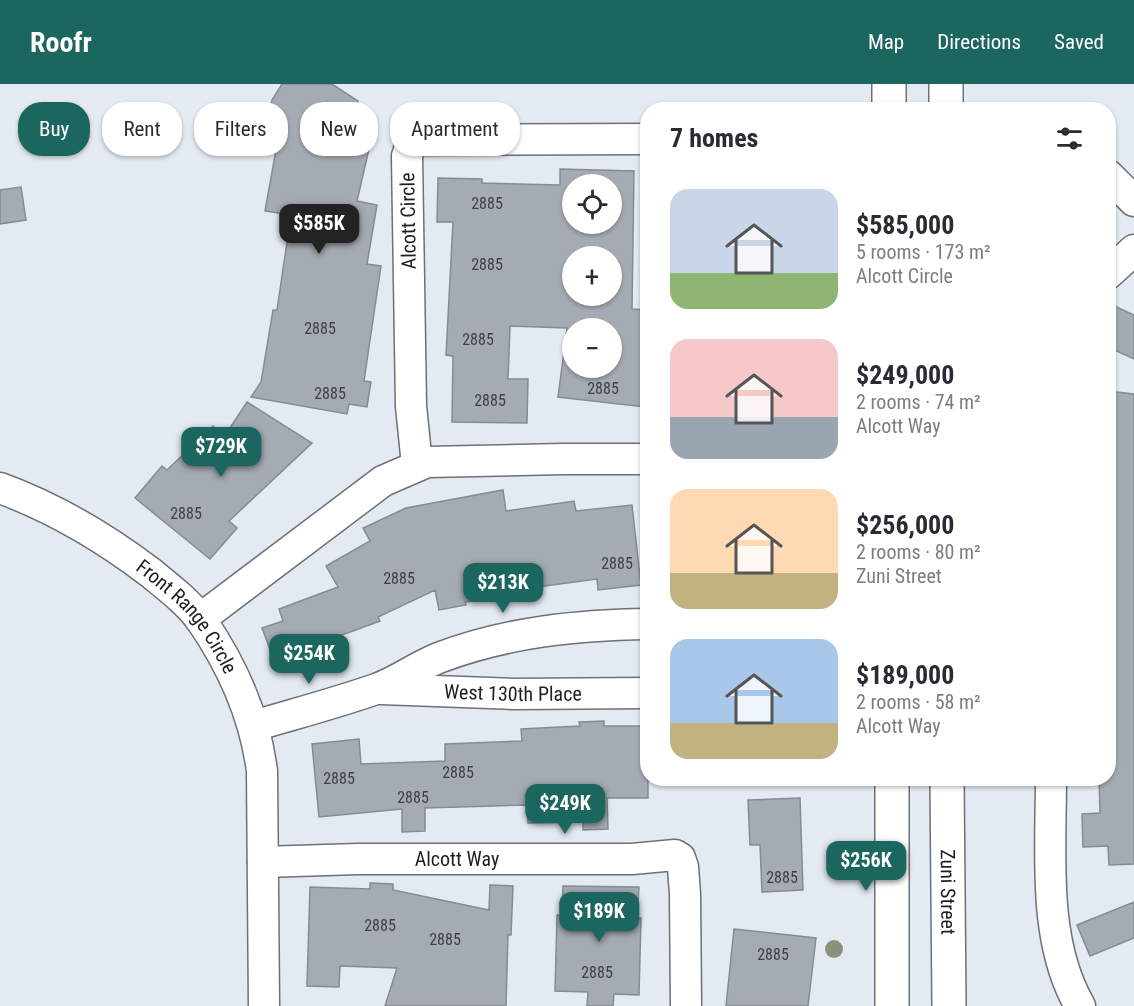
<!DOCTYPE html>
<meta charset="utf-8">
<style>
body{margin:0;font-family:"Roboto Condensed",sans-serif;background:#f7f7f7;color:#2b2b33;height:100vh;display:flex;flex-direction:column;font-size:22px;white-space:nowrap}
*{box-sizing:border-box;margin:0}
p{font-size:20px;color:#7c7c81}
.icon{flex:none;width:33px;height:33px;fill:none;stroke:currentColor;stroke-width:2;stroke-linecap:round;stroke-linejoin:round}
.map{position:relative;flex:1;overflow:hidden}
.sheet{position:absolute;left:640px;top:18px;width:476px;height:684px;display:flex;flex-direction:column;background:#fff;border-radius:24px;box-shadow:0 2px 4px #0004}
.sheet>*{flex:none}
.banner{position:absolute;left:18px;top:18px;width:532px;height:54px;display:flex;gap:12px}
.controls{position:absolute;left:562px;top:90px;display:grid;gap:12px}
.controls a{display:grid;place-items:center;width:60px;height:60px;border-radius:50%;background:#fff;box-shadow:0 2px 4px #0004;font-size:30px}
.price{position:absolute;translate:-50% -51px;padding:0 14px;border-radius:12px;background:#1b665e;color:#fff;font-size:20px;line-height:39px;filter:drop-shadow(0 2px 3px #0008)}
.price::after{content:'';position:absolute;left:50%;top:36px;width:18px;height:14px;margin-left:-9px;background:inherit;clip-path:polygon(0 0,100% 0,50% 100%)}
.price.current{background:#222;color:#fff}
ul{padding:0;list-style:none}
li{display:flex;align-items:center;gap:18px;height:150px;padding:0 30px}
li span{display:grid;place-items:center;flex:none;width:168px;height:120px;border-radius:18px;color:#555}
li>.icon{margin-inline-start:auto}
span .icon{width:72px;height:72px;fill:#fffc;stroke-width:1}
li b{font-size:26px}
h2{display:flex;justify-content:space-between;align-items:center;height:72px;padding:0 30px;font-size:26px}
.chip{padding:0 21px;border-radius:24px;background:#fff;box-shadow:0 2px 4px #0004;font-size:21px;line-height:54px}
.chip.current{background:#1b665e;color:#fff}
header{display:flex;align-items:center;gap:36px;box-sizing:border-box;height:84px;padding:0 30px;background:#1b665e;color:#fff}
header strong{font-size:28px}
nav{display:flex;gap:33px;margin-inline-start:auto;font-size:21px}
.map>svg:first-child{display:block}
</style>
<header>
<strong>Roofr</strong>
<nav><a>Map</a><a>Directions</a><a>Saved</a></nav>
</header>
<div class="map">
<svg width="1134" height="922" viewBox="0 0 1134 922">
<rect width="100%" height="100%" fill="#e3eaf1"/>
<!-- building -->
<path fill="#a5abb2" stroke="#858b92" stroke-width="1.5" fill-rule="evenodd" d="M282,0H332L358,17L333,57L369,65L357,117L377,121L367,180L381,182L364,297L371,298L367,323L349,320L347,330L251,313L261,298L273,226H277L291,131L265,127L276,66L261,63L272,16Z
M560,85L634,87L632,225L648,226V296L645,323L558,313L567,244L510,242L508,295H528L527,339L452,338L453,272L446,271L453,138H437L438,94L482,95V99L560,101ZM573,100H612V140H573ZM573,172H612V212H573ZM573,244H612V284H573Z
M21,103L26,136L0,140V106Z
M1108,219L1134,231V275L1108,263Z
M1108,307L1134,310V780L1109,781L1108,762L1083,763L1082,730L1100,729L1099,694H1108Z
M247,318L312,359L229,437L237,444L210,475L135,414L162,382L167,386L213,342L224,353Z
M503,406L506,427L574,417L576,427L632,421L641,501L598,506L597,495L515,506L516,512L465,518L466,521L439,526L435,506L378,533L380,537L274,576L262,544L283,537L279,525L338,503L326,482L370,457L363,444L406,424Z
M604,637V642H648V714H607L608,745L583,746V738L528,739L527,721L425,724V747L402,748V725L319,733L312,660L359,655L361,680L445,677V660L522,657L521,645L580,642L579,638Z
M800,714L803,806L762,808L760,761H750L748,716Z
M370,799L393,800V806L489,826L490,801L513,802L511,851H508L506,922H385L397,884L340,882L339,903L307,902L310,803L370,805Z
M563,802L639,803L637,834H641L639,911L614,910L613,922H587L588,908L555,907L557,831H562Z
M1134,818V854L1090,872L1077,841Z
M734,845L816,854L808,922H726Z"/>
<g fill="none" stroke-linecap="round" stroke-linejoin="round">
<!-- minor casing -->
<g stroke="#6c7178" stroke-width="33">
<g id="minor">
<path d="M1108,91L1134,117"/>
<path d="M1108,190L1134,166"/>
<path d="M417,381L411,322L407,72L411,60L420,56L648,55"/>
<path id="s1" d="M0,404C55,424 105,454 151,489C168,503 188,518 201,536C232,581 255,633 262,687L264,922"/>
<path d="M200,535L383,397L427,378L563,375H648"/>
<path id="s2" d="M381,605L514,610L648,609"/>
<path d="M254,642C294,630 336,619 376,605C399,597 419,581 441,573C508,548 577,541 648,540"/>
<path d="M1051,694C1051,768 1042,857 1080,922"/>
<path id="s3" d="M263,778L358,775H632L675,771L680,774L683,783L685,810L686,922"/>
</g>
</g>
<!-- major casing -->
<g stroke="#6c7178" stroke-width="36">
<g id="major">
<path d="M889,0V26"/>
<path d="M946,26V0"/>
<path d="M892,694V922"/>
<path id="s4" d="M947,694L949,922"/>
</g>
</g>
<!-- minor -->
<use href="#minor" stroke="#fff" stroke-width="30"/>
<!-- major -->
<use href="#major" stroke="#fff" stroke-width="33"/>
</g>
<!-- trees -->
<circle fill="#8b927b" cx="834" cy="865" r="9"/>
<g text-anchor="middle" stroke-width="4.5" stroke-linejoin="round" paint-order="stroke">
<!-- number labels -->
<g font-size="16" fill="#3e4144">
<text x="487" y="125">2885</text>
<text x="487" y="186">2885</text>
<text x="320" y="250">2885</text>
<text x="478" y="261">2885</text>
<text x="603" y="310">2885</text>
<text x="330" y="315">2885</text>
<text x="490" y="322">2885</text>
<text x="186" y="435">2885</text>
<text x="617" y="485">2885</text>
<text x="399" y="500">2885</text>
<text x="458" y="694">2885</text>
<text x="339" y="700">2885</text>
<text x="413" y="719">2885</text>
<text x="782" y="799">2885</text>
<text x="380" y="847">2885</text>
<text x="445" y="861">2885</text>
<text x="773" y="876">2885</text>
<text x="597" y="894">2885</text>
</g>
<!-- street labels -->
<g font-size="20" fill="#1c1e20" stroke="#fff">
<text transform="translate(408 137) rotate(-91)" y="7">Alcott Circle</text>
<text dy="7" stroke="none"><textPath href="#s1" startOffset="231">Front Range Circle</textPath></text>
<text dy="7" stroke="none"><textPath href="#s2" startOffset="132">West 130th Place</textPath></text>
<text dy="7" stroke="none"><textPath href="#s3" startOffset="194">Alcott Way</textPath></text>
<text dy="7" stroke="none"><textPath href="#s4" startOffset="114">Zuni Street</textPath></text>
</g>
</g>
</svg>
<div class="controls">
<a><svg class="icon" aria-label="locate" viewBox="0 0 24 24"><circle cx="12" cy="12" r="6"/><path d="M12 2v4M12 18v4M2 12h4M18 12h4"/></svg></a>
<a>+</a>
<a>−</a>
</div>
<b class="price current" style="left:319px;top:171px">$585K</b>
<b class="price" style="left:221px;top:394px">$729K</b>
<b class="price" style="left:503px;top:530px">$213K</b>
<b class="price" style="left:309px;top:601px">$254K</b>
<b class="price" style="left:565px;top:751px">$249K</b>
<b class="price" style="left:866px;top:808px">$256K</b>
<b class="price" style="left:599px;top:859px">$189K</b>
<div class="banner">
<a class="chip current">Buy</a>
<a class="chip">Rent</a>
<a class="chip">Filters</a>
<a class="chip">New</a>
<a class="chip">Apartment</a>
</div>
<section class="sheet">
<h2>7 homes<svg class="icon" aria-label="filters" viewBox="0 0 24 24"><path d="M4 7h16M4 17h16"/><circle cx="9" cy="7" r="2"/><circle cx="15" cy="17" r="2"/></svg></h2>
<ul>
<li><span style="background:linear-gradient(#c9d6e8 70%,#8fb573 0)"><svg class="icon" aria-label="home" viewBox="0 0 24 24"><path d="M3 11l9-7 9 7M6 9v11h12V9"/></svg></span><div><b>$585,000</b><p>5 rooms · 173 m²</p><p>Alcott Circle</p></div></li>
<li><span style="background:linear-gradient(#f6c9c9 65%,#9aa5b1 0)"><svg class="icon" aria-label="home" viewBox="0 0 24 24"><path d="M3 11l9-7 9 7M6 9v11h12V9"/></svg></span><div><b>$249,000</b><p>2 rooms · 74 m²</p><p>Alcott Way</p></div></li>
<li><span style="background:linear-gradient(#ffd9b3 70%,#c2b280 0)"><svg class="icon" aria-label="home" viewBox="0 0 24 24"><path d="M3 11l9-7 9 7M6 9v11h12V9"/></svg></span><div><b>$256,000</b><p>2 rooms · 80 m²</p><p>Zuni Street</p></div></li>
<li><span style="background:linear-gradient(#a9c7e8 70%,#c2b280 0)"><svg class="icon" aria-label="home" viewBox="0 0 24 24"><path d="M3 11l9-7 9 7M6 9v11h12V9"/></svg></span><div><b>$189,000</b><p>2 rooms · 58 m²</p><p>Alcott Way</p></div></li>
</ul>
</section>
</div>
